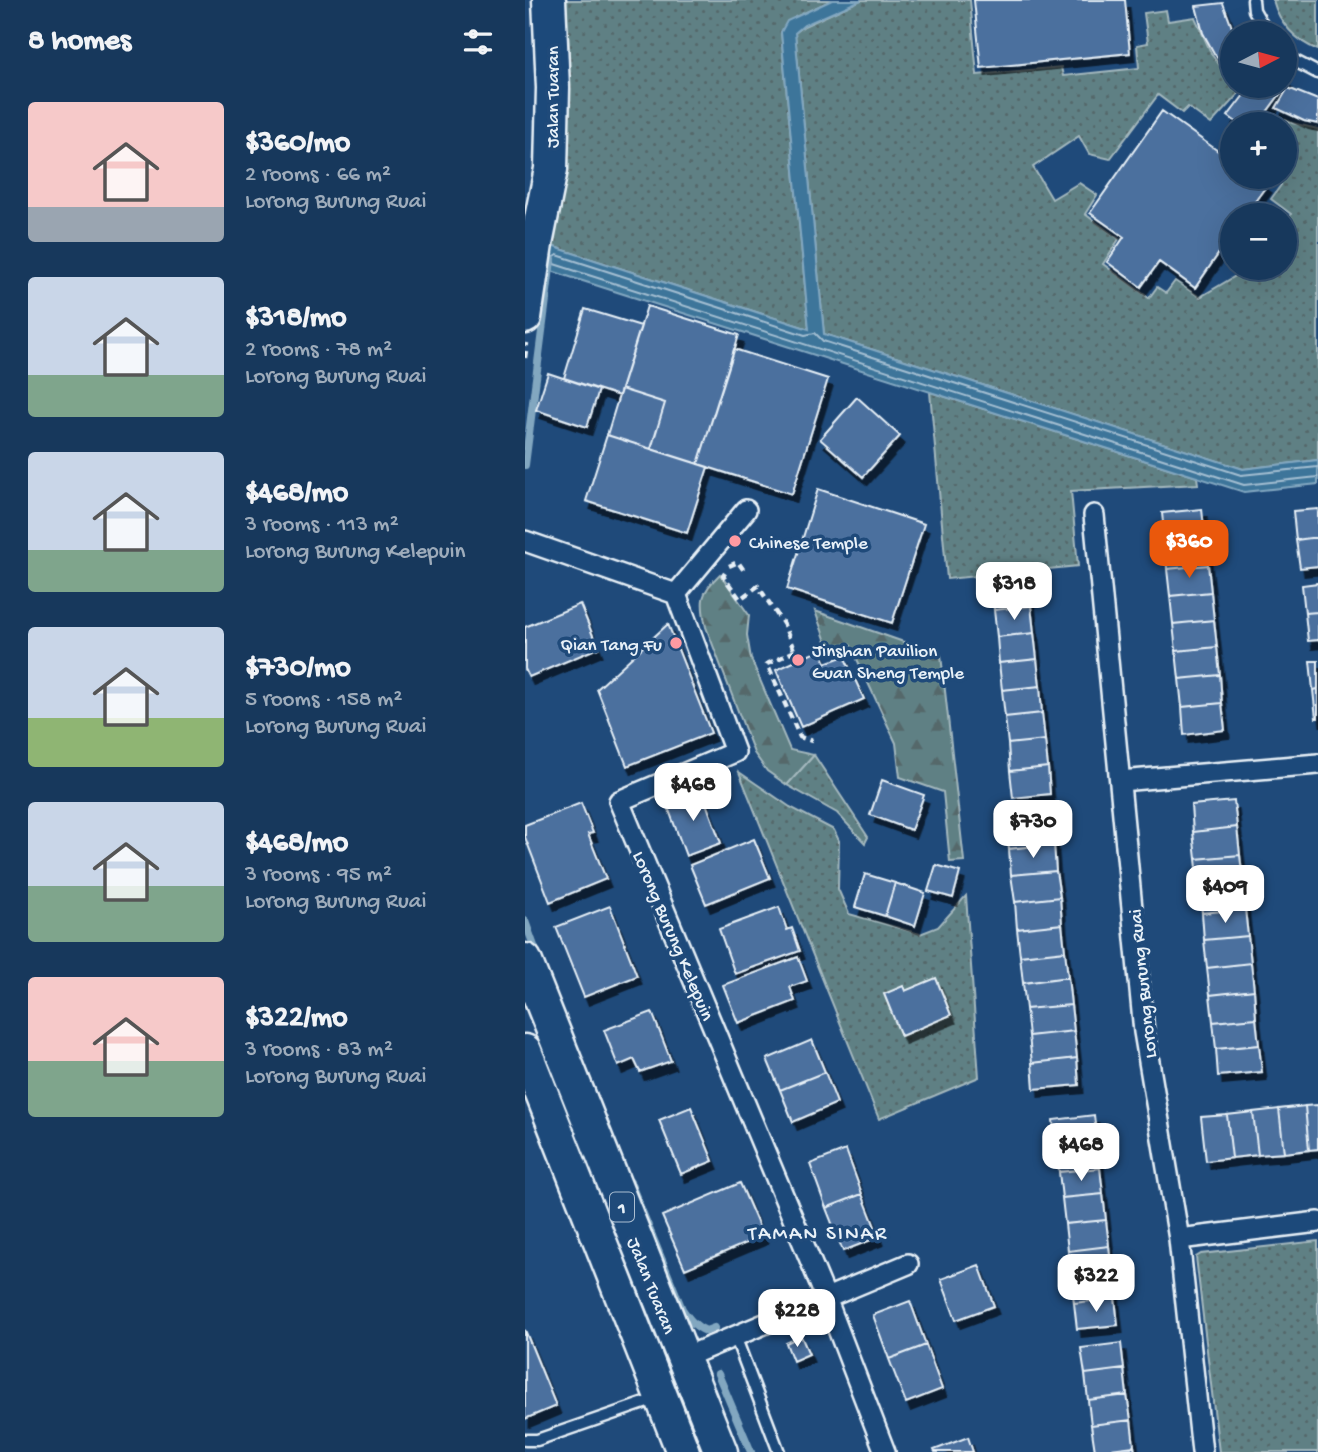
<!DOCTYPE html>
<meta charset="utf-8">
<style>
body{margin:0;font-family:"Gochi Hand",sans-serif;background:#244365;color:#f1f3f6;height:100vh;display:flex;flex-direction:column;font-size:26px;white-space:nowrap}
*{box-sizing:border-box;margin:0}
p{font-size:23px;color:#9eacbb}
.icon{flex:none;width:38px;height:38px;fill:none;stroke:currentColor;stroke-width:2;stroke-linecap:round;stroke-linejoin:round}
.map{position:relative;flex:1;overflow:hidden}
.drawer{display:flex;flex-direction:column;background:#17385c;width:525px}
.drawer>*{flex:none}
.needle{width:46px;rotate:84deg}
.fabs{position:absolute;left:695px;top:21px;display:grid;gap:14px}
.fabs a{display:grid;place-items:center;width:77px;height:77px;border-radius:50%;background:#17385c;box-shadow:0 7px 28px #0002,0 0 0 2px #365272;font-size:35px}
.price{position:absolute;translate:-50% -60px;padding:0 16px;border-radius:14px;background:#fff;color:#222;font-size:23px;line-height:46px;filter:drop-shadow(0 2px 4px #0008)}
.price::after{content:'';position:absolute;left:50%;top:42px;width:21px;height:16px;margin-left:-10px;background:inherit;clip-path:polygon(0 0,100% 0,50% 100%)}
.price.current{background:#ea580c;color:#fff}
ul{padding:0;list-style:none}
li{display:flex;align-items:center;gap:21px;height:175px;padding:0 28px}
li span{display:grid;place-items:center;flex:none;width:196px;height:140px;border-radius:7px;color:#555}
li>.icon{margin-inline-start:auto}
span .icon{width:84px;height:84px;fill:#fffc;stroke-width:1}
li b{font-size:30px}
h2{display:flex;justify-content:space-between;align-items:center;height:84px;padding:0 28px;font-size:30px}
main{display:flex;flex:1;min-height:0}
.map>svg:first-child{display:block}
</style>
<main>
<section class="drawer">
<h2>8 homes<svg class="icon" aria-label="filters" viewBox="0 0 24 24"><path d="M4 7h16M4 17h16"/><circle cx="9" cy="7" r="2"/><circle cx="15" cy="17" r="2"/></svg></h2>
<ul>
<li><span style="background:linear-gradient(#f6c9c9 75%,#9aa5b1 0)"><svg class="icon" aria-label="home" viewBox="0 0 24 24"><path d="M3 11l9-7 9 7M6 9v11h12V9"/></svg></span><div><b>$360/mo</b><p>2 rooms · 66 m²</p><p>Lorong Burung Ruai</p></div></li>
<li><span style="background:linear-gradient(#c9d6e8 70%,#7fa58c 0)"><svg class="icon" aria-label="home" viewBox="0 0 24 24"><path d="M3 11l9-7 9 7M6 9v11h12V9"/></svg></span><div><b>$318/mo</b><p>2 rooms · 78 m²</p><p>Lorong Burung Ruai</p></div></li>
<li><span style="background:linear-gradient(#c9d6e8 70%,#7fa58c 0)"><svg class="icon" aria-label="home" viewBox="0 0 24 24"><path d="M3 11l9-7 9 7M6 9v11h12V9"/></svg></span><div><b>$468/mo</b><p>3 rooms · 113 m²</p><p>Lorong Burung Kelepuin</p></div></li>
<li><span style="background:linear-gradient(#c9d6e8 65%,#8fb573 0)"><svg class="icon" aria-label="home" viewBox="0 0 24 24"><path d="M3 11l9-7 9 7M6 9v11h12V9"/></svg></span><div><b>$730/mo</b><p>5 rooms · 158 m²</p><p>Lorong Burung Ruai</p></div></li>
<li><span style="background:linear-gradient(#c9d6e8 60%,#7fa58c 0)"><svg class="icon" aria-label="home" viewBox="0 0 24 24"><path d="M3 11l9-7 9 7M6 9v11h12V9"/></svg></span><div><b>$468/mo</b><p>3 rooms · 95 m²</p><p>Lorong Burung Ruai</p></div></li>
<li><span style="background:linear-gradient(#f6c9c9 60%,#7fa58c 0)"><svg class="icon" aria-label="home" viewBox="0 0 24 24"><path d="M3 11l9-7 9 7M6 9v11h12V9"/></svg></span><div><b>$322/mo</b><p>3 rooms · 83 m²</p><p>Lorong Burung Ruai</p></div></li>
</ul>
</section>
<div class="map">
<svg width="793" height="1452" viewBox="0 0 793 1452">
<defs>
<pattern id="green-dots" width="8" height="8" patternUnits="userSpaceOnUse" patternTransform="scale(1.75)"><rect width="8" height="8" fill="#5f8084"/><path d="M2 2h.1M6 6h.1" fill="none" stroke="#54676a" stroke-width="1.8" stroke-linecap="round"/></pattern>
<pattern id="forest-firs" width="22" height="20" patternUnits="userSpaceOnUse" patternTransform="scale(1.75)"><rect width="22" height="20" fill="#5f8084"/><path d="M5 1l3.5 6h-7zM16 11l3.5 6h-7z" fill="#54676a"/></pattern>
<filter id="shadow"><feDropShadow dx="4.5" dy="8" stdDeviation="0" flood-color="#0009"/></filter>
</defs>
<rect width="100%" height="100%" fill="#1f4a7a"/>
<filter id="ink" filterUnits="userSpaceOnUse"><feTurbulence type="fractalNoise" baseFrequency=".0143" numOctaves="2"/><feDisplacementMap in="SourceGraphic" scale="14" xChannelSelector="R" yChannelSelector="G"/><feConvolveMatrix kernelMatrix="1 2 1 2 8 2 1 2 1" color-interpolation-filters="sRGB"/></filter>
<g filter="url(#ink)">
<!-- green -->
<path fill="url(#green-dots)" stroke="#a4b8be" stroke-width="2" d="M40,0H307L270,17L256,32L284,329L23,245L40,100L44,49Z
M336,0H445L452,75L536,67L538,76L614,68L612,45L623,43L619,13L641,10L643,21L670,17L687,55L707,81V86H711L716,91L686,124L663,107L657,113L633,95L585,159L564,154L554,136L508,167L527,199L554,183L572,195L560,214L594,239L578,264L624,298L632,287L641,293L650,281L675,297L724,268H760V224L766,214L746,199L756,185L746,177H760V124H748L753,116L767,123L793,129V460L718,469L299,334L270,33L279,26Z
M748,0H793V50C771,41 754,23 748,0Z
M405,392L672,477L673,484L546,491L553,566L422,579Z
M289,755L343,837L340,843L312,813L262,785Z
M214,772L265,807L309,830L314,841L313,889L324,914L395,934L413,927L441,896L454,1077L354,1119Z
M793,1241V1452H694L671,1257L676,1254Z"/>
<!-- forest -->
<path fill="url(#forest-firs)" stroke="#a4b8be" stroke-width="2" d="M195,574L224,615L222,635L226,659L265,750L289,755L262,785L242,771L229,753L181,627C175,601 175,593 195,574Z
M290,611L416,655L439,861L425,862L418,792L375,777L371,743L325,644L304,650Z"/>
<!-- water -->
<path fill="#3e759a" stroke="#82a7c0" stroke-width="2" d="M307,0H336L279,25L270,33L299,334L718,469L793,460V484L719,492L17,268L23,245L284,329L256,32L262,21Z"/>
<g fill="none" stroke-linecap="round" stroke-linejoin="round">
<!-- shore -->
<path stroke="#a4bfd2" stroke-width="2" d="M793,467L716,475L298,341L290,333L280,335L32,255L27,258L29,264L719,485L793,477"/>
<!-- stream -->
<path stroke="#82a7c0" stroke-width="8" d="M0,465L26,260
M0,921L13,957
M105,1182L157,1309C164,1319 169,1326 181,1331L189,1328
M193,1374L226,1452"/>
</g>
<!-- building -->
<path fill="#4b6f9e" stroke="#e8f1f8" stroke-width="2" filter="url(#shadow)" d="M449,0H600L605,53L456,68Z
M698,3L709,33H707V78L689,53L678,33L671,6Z
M760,78L764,82L733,124H714L703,116L726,86H760Z
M763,88L793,100V124L779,121L751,108Z
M637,111L707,161V177H730L742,185L720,215H707V234L670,288L634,262L616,287L582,262L599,237L565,213Z
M122,306L214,335L173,464L126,449L140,403L96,389Z
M60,309L116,326L94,396L39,378Z
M209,349L303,379L267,494L173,464Z
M23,373L74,390L62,427L11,410Z
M96,389L140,403L126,449L82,435Z
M332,397L375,436L338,477L295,439Z
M82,435L183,467L162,533L61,501Z
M293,489L399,524L367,623L262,589Z
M677,509L680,537L640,541L637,513Z
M793,509V537L771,540L768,511Z
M680,537L683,565L642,569L640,541Z
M793,537V566L775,568L771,540Z
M683,565L686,592L645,596L642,569Z
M503,579L506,606L469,610L466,583Z
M793,583V612L780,613L777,585Z
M686,592L689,620L648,624L645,596Z
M55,604L73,648L4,677L0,669V627Z
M506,606L509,633L472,637L469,610Z
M793,612V640L783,641L780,613Z
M689,620L692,647L651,651L648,624Z
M143,624L186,733L102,766L72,689Z
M509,633L512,659L474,663L472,637Z
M692,647L695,675L654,679L651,651Z
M295,650L301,663L319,656L339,699L276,727L251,670Z
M512,659L515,686L477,690L474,663Z
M785,661H793V689L788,690Z
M695,675L697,703L657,707L654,679Z
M515,686L517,713L480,717L477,690Z
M793,689V718H791L788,690Z
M697,703L700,730L659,735L657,707Z
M517,713L520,740L483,744L480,717Z
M520,740L523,767L485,771L483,744Z
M523,767L525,794L488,798L485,771Z
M357,780L399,795L386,830L345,815Z
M176,790L196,843L161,856L141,802Z
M709,801L712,827L668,832L666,805Z
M56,803L68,833L63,834L81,879L25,902L0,837V825Z
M526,817L529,844L484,849L481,822Z
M712,827L715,855L671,859L668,832Z
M229,839L245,878L181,904L165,865Z
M529,844L531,871L486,875L484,849Z
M715,855L718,882L674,886L671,859Z
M411,865L435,872L428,898L403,891Z
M531,871L535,897L490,902L486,875Z
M340,874L370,883L360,916L330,907Z
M718,882L720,909L677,913L674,886Z
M370,883L400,893L390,926L360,916Z
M535,897L537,924L492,929L490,902Z
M85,906L112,976L59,997L31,927Z
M254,907L262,930L267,928L275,951L210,974L194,929Z
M720,909L723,936L679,940L677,913Z
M537,924L540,951L495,956L492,929Z
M723,936L726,963L682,968L679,940Z
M540,951L543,977L498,983L495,956Z
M273,957L282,981L265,987L270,1001L213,1023L198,985Z
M726,963L729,990L685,995L682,968Z
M543,977L546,1005L501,1009L498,983Z
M411,978L426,1015L376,1036L359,994L378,986L380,991Z
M729,990L731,1018L688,1022L685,995Z
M546,1005L549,1031L504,1036L501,1009Z
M127,1012L146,1061L115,1072L109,1059L93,1066L79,1030Z
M731,1018L734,1045L691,1049L688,1022Z
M549,1031L552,1058L507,1063L504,1036Z
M287,1040L300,1072L255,1090L242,1059Z
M734,1045L737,1072L693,1076L691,1049Z
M552,1058L554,1085L509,1089L507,1063Z
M300,1072L312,1103L268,1122L255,1090Z
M793,1105V1149L784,1150L780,1106Z
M780,1106L784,1150L759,1153L754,1109Z
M166,1107L188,1161L156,1174L134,1120Z
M754,1109L759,1153L733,1155L728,1112Z
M728,1112L733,1155L707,1158L702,1115Z
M569,1115L572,1141L531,1146L528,1120Z
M702,1115L707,1158L681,1161L676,1117Z
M572,1141L575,1168L534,1172L531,1146Z
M321,1150L337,1194L301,1208L285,1164Z
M575,1168L578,1194L537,1198L534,1172Z
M215,1183L238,1236L160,1269L137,1216Z
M337,1194L354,1237L318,1251L301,1208Z
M578,1194L581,1220L540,1224L537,1198Z
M581,1220L584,1246L543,1251L540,1224Z
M584,1246L587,1272L546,1277L543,1251Z
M454,1265L469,1306L431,1320L416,1279Z
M587,1272L590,1298L549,1303L546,1277Z
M590,1298L593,1325L552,1329L549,1303Z
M385,1301L401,1345L364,1359L348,1315Z
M0,1330L31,1406L0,1419Z
M276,1336L284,1354L268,1361L261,1343Z
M596,1343L599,1369L560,1374L556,1348Z
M401,1345L417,1389L381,1403L364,1359Z
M599,1369L602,1395L563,1400L560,1374Z
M602,1395L606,1420L566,1425L563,1400Z
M606,1420L609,1446L570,1451L566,1425Z
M443,1437L448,1452H410L409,1450Z
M609,1446L610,1452H570V1451Z"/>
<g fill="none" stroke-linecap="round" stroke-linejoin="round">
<!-- service casing -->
<g stroke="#e8f1f8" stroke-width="15">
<path id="service" d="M728,0L729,10L742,33
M760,53L766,59L793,73
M210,1336L254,1452
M0,1440H12L131,1399"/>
</g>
<!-- minor casing -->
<g stroke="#e8f1f8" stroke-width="24">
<path id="minor" d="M569,515L619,1032L654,1239L677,1452
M0,541L151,594L210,752L94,801L301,1298L360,1452
M151,594L221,510
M595,781L793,764
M654,1239L793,1222
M158,1358L383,1264"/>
</g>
<!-- primary casing -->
<g stroke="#e8f1f8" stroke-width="37">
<path id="primary" d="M0,317L11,244L26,169L28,88L24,0
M0,960L196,1452
M0,1051L158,1452"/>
</g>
<!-- path -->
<path stroke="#e8f1f8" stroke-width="4.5" stroke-dasharray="7 5" stroke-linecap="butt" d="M0,358L2,343
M204,566L213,562L220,572
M200,573L198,576L215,599L233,586L259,625L273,660
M270,651L242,664L275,737L287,741"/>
<!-- service -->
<use href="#service" stroke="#1f4a7a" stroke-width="10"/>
<!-- minor -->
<use href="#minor" stroke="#1f4a7a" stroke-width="19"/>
<!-- primary -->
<use href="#primary" stroke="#1f4a7a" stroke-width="32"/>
</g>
</g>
<!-- markers -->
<g fill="#ff9aa2" stroke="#1f4a7a" stroke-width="2.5">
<circle cx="210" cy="541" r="7"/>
<circle cx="151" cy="643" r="7"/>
<circle cx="273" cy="660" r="7"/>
</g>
<g text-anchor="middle" stroke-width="7" stroke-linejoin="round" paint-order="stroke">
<!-- shield labels -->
<rect fill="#1f4a7a" stroke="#acbfd2" stroke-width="2" x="85" y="1192.5" width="24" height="29" rx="5"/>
<g font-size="18" font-weight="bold" fill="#e8f1f8">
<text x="97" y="1213">1</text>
</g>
<!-- street labels -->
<g font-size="19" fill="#e8f1f8" stroke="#1f4a7a">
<text transform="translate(26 97) rotate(-90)" y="7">Jalan Tuaran</text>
<text transform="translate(150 935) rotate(67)" y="7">Lorong Burung Kelepuin</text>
<text transform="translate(616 984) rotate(-96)" y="7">Lorong Burung Ruai</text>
<text transform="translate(128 1285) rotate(68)" y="7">Jalan Tuaran</text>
</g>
<!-- poi labels -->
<g font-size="19" fill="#e8f1f8" stroke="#1f4a7a" text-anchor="start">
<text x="224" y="548">Chinese Temple</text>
<text x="137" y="650" text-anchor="end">Qian Tang Fu</text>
<text x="287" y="656">Jinshan Pavilion<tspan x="287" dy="22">Guan Sheng Temple</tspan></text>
</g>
<!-- neighbourhood labels -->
<g font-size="21" letter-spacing="2" fill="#e8f1f8" stroke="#1f4a7a">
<text x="293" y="1239">TAMAN SINAR</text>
</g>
</g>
</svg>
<div class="fabs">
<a><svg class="needle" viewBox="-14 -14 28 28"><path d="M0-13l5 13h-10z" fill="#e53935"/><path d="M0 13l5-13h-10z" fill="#9eacbb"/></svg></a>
<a>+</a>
<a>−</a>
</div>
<b class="price current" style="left:664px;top:580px">$360</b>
<b class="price" style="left:489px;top:622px">$318</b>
<b class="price" style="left:168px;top:823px">$468</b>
<b class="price" style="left:508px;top:860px">$730</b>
<b class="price" style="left:700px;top:925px">$409</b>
<b class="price" style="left:556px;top:1183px">$468</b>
<b class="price" style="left:571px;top:1314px">$322</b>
<b class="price" style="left:272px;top:1349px">$228</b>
</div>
</main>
